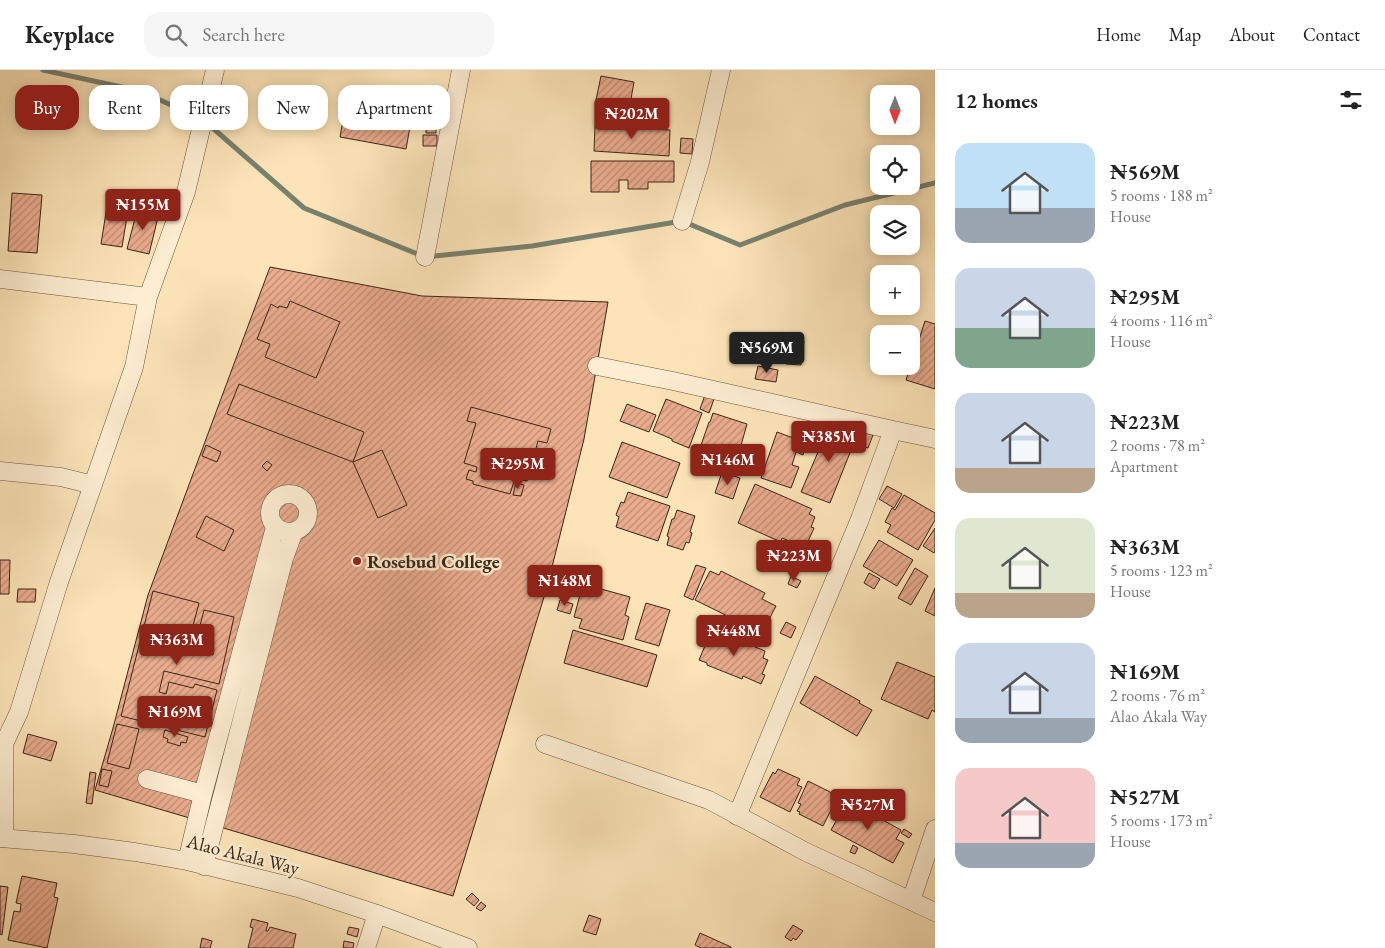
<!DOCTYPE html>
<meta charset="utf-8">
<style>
body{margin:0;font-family:"EB Garamond",serif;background:#f6f6f6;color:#222;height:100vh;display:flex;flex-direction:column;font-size:19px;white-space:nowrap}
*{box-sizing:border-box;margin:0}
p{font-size:16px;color:#767676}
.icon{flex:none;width:28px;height:28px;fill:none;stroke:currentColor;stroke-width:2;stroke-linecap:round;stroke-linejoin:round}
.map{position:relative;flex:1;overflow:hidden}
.panel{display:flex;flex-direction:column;background:#fff;width:450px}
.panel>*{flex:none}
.guide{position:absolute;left:15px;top:15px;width:475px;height:45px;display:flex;gap:10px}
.needle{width:32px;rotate:180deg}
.buttons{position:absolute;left:870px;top:15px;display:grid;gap:10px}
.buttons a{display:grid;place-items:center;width:50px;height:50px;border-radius:10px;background:#fff;box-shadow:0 2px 12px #0003;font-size:25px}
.price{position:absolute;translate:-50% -42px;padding:0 11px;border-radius:5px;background:#8f2418;color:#fff;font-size:16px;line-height:32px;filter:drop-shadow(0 1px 2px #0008)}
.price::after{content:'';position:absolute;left:50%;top:30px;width:15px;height:11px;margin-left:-8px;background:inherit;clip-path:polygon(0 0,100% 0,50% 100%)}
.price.active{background:#222;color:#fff}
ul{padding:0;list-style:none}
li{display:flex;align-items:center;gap:15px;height:125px;padding:0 20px}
li span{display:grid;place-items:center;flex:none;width:140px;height:100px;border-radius:15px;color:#555}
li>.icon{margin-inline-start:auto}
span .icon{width:60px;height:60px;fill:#fffc;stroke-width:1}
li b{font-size:21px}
h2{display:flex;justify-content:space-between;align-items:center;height:60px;padding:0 20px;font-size:21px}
.pill{padding:0 18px;border-radius:15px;background:#fff;box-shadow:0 2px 12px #0003;font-size:18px;line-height:45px}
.pill.active{background:#8f2418;color:#fff}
header{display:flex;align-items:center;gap:30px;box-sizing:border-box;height:70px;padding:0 25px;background:#fff;border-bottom:1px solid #e0e0e0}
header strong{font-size:24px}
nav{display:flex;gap:28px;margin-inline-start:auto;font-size:18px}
.search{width:350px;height:45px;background:#f6f6f6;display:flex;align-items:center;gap:12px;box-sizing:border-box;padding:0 18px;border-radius:15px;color:#767676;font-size:19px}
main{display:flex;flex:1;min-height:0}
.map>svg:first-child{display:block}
</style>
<header>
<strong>Keyplace</strong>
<div class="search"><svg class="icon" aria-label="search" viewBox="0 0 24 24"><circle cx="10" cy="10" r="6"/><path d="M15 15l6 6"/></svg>Search here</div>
<nav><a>Home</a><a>Map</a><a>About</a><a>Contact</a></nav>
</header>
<main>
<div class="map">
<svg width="935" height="878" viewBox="0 0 935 878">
<defs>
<pattern id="building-hatch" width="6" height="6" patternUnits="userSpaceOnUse" patternTransform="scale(1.25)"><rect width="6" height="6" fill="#eaac8e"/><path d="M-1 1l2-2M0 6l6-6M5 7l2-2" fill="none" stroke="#bf8c73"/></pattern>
</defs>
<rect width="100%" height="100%" fill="#fce4b8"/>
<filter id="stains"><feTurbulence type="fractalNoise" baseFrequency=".004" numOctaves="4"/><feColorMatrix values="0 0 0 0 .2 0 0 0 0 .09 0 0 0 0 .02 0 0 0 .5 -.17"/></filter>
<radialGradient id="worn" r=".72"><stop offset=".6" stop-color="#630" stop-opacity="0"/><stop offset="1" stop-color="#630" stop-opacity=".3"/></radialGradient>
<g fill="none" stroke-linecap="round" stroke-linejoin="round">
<!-- stream -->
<path stroke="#78816e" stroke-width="5" d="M43,0L140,21L200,48
M207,53L304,138L425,187L532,176L682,151L740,175L845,135L935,113"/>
</g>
<!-- building -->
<path fill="url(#building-hatch)" stroke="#3c2513" d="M601,6L634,12L629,40L600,34V31L596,30Z
M346,33L408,44L406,56L410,57L406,79L340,67Z
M426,54H436V63H426Z
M616,54L652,56V59L670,60L669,86L594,81L595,56L616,57Z
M423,65H437V76H423Z
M681,68L693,69L692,84L680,83Z
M591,91H674V112H648V119H628V110H619V122H591Z
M12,123L42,125L37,183L8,181Z
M108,130L129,134L122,177L101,174Z
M138,137L159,143L149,184L127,179Z
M270,197L422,226L608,232L584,369L547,517L453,826L95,720L113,658L148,525Z
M290,231L340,252L316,308L265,287L270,274L257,269L271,234L278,238L279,236L287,238Z
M925,251L935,254V319L906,310Z
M789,270L804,271L801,295L786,294Z
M758,296L778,300L776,312L755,309Z
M239,314L364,362L353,392L227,344Z
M705,325L714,329L709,343L700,339Z
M666,329L702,343L689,378L672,371V369L653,361Z
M627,334L656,345L649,362L620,351Z
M471,337L551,359L547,373L538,371L527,411L515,408L510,424L473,414V411L466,409L469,400L476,402L477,397L464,393L476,353L467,351Z
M713,343L747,354L740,379L737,378L733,391L699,381L709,352H710Z
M829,354L857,365L830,433L801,422L818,382L815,381L822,362L825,363Z
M777,362L807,373L803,385L796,382L792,395L799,397L791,418L761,408Z
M866,363L873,365L868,378L861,376Z
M622,372L680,393L667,428L609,407Z
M206,375L221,382L217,392L202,386Z
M382,380L407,435L378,448L353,392Z
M267,391L272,395L267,401L262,396Z
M722,402L740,408L733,429L715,423Z
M516,413L524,415L521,426L513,425Z
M755,414L812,439L809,444L815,447L811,457L814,458L805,478L782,468L781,472L738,453Z
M887,416L902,424L894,438L879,429Z
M628,422L670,436L658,471L616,457L619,447L616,445L621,432L624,433Z
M904,425L935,443V450L918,480L887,462L891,455L885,452L892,438L895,440Z
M677,440L695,446L690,462L692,463L689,473L686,472L683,480L667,475L669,467L667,466L672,449H674Z
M206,446L234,460L224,481L196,467Z
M935,458V481L934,483L923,476Z
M879,470L913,490L897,516L863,496Z
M0,490H10L9,524H0Z
M696,495L706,498L693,530L684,526Z
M915,498L928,506L911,535L898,528Z
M710,501L719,505L721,501L765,523L762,529L776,536L762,563L695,530Z
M869,503L880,509L874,519L864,513Z
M791,506L801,511L797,518L788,514Z
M583,514L630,527L625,545L629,547L623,570L579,558L582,549L574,547Z
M935,518V546L925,541Z
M18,519H36L35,532H17Z
M153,521L199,533L190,567L175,563L172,575L213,585V583L194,579L204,540L234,547L219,614L164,601L159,622L166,624L169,612L193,618L195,614L217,620L205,667L121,646Z
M560,530L573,534L570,544L557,540Z
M646,533L670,540L659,576L635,569Z
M786,552L796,557L791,568L780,563Z
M712,559L765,581L763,588L768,590L762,604L765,605L761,614L743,606L742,609L707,595V593L699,590Z
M573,560L657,585L647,617L564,593Z
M897,592L935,607V642L932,640L928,649L881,629Z
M815,606L860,631L859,633L872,640L857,666L800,633Z
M117,654L139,659L129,699L107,693Z
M165,660L188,667L186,673L181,672L180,676L167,672L168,669L163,667Z
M28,664L57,672L51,691L23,683Z
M102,699L112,701L108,717L99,715Z
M778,699L800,709L797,715L802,717L790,742L760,727L773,702L775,704Z
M90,702L96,703L92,734L86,733Z
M808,711L838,726L823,756L799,744L800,742L797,741L801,734L798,733Z
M850,726L865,735L863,739L901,760L896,769L904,773L893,793L831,760Z
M904,759L912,764L909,768L901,763Z
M853,775L858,778L855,784L850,782Z
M22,806L57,813L54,827L58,828L47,878L8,870L14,841L20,842L21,834L16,833Z
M0,816L8,817L2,865L0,864Z
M472,823L479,830L474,836L466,829Z
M481,832L486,836L481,841L476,838Z
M589,845L601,849L596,865L583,861Z
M252,849L268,853L266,861H268L270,857L296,864L293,878H248L253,858L250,857Z
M793,855L803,861L796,870L793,868L791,871L785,867Z
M349,857L359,859L357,867L347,864Z
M700,863L731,877V878H701L695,875Z
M202,868L212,871L210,878H200Z
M344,871L354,873L353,878H343Z"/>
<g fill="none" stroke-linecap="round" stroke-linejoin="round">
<!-- minor casing -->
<g stroke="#6c553c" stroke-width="19">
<path id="minor" d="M682,151L700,92L721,0
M425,187L461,0
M0,209L148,227
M597,296L673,311L893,360
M0,401L61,407L93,415
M270 443a19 19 0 1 1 38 0a19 19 0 1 1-38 0Z
M545,674L709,730L806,782L935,842
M147,709L203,724
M737,746L860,449L893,360L935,369
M0,768L74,774L135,782L187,791L298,818L377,844L468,878
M4,768V674L19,642L59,512L134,297L148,227L186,122L215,0
M187,791L203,724L275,457
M204,796L284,488L294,461
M911,831L935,759
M366,878L377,844"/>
</g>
<!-- minor -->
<use href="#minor" stroke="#fdedd1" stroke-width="18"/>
</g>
<!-- markers -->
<circle fill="#8f2418" stroke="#fdedd1" stroke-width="2" cx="357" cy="491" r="5"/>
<g text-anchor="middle" stroke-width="5" stroke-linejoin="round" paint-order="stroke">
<!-- poi labels -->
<g font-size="19" font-weight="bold" fill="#3c2513" stroke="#fdedd1" text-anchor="start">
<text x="367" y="498">Rosebud College</text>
</g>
<!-- street labels -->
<g font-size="19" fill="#3c2513" stroke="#fdedd1">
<text transform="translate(243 784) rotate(14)" y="7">Alao Akala Way</text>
</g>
</g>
<rect width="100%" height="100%" filter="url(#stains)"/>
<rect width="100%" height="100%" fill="url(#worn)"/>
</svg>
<div class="buttons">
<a><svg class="needle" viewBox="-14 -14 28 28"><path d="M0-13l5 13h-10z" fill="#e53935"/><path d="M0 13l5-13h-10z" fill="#767676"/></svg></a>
<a><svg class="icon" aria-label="locate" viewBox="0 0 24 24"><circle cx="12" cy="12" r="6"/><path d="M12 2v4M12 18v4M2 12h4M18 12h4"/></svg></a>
<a><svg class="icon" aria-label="layers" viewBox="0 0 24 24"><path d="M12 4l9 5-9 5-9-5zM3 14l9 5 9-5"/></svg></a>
<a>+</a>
<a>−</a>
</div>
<b class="price" style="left:632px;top:70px">₦202M</b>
<b class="price" style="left:143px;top:161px">₦155M</b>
<b class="price active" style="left:767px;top:304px">₦569M</b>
<b class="price" style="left:829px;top:393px">₦385M</b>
<b class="price" style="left:728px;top:416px">₦146M</b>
<b class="price" style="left:518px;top:420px">₦295M</b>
<b class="price" style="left:794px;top:512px">₦223M</b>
<b class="price" style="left:565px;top:537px">₦148M</b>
<b class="price" style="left:734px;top:587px">₦448M</b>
<b class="price" style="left:177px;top:596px">₦363M</b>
<b class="price" style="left:175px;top:668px">₦169M</b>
<b class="price" style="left:868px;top:761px">₦527M</b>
<div class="guide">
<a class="pill active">Buy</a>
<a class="pill">Rent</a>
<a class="pill">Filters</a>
<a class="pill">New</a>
<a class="pill">Apartment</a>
</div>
</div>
<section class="panel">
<h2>12 homes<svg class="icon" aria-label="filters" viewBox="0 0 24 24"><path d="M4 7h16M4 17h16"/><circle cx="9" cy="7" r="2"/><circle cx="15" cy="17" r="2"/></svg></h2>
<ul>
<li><span style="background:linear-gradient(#bfe0f5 65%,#9aa5b1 0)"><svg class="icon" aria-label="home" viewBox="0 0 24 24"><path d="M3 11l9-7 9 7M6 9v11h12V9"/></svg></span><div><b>₦569M</b><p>5 rooms · 188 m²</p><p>House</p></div></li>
<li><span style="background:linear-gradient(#c9d6e8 60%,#7fa58c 0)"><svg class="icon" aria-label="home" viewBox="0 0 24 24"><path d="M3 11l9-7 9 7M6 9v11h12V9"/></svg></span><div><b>₦295M</b><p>4 rooms · 116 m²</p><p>House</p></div></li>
<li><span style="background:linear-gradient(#c9d6e8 75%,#b9a48a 0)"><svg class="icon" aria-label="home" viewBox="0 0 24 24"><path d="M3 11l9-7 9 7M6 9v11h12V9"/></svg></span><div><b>₦223M</b><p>2 rooms · 78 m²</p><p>Apartment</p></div></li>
<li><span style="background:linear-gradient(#dfe7d0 75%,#b9a48a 0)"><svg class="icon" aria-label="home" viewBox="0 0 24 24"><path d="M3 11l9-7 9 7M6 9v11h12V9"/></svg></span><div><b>₦363M</b><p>5 rooms · 123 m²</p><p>House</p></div></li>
<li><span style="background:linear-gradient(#c9d6e8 75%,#9aa5b1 0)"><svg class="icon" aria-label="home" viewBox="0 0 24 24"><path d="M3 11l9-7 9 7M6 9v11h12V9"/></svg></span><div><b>₦169M</b><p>2 rooms · 76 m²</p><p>Alao Akala Way</p></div></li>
<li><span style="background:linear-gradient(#f6c9c9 75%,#9aa5b1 0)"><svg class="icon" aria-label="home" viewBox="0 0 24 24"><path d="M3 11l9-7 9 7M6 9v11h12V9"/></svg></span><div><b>₦527M</b><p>5 rooms · 173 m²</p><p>House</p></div></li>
</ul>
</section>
</main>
